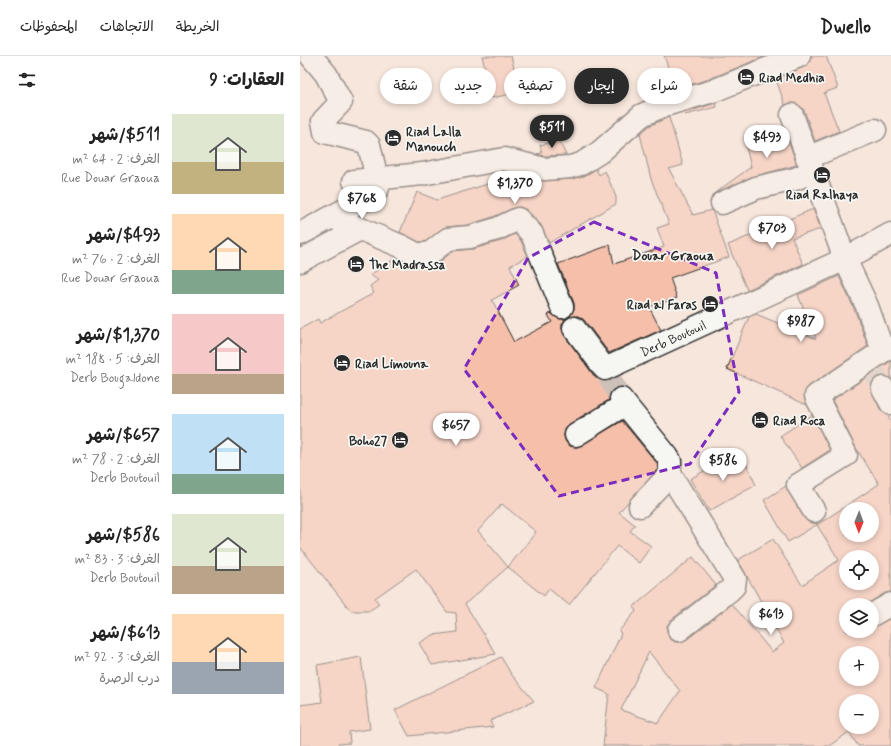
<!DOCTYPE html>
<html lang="ar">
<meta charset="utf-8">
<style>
body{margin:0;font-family:Mynerve,"Playpen Sans Arabic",sans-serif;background:#f2f2f2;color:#222;direction:rtl;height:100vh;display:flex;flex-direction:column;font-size:15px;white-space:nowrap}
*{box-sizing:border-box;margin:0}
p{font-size:13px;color:#767676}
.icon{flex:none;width:22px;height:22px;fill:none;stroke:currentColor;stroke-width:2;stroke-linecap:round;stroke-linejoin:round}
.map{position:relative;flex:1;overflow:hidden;direction:ltr}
.panel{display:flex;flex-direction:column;background:#fff;width:300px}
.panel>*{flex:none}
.top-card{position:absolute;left:12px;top:12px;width:380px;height:36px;direction:rtl;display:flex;gap:8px}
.needle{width:26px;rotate:181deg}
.controls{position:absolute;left:539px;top:446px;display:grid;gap:8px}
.controls a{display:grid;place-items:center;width:40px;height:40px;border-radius:50%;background:#fff;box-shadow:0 2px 6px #0003;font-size:20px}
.price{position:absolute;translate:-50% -34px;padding:0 9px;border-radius:14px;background:#fff;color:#222;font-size:13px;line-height:26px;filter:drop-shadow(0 1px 2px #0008)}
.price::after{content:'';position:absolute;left:50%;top:24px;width:12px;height:9px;margin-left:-6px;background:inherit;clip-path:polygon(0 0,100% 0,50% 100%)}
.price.selected{background:#2b2b2b;color:#fff}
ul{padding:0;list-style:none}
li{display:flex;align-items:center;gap:12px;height:100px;padding:0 16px}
li span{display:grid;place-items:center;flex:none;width:112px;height:80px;border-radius:0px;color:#555}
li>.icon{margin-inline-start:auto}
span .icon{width:48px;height:48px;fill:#fffc;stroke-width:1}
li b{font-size:17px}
h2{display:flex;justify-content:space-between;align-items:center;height:48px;padding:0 16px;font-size:17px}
.tag{padding:0 14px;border-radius:18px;background:#fff;box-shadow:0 2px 6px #0003;font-size:14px;line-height:36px}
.tag.selected{background:#2b2b2b;color:#fff}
header{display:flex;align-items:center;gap:24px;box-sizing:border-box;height:56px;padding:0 20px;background:#fff;border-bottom:1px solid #e0e0e0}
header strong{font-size:19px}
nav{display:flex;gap:22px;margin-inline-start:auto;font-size:14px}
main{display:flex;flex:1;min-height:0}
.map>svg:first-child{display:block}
</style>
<header>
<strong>Dwello</strong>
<nav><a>الخريطة</a><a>الاتجاهات</a><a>المحفوظات</a></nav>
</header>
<main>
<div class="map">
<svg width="591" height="690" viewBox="0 0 591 690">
<rect width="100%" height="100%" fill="#f6e6dc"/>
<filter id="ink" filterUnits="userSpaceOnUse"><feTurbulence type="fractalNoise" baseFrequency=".025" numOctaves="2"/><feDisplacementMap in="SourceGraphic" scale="8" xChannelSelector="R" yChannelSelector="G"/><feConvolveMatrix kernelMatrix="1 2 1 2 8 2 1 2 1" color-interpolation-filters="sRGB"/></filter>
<g filter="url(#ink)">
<!-- building -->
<path fill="#f6bfaa" stroke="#2b2b2b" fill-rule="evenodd" d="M182,0H211L220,36L192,42Z
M364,0H466L409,23L376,33Z
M511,0H526L538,32L524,37L539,75L515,85L504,54L500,50L494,47L485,49L476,23L504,11L509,7Z
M416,47L417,51L385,59L384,57Z
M369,61L383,109L369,113L393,159L412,154L429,201L370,222L377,242L349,251L361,274L309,297L284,264L278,260L269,261L274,253V247L258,208L310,189L314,208L364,191L357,172L369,168L351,123L340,78L349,70Z
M486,78L497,109L451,121L412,139L451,111L446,91Z
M259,85L266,99L245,100L236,98L242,97L240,89Z
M296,113L299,119L305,115L316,141V148L249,187L241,169L227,154L220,151L213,152L193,161L168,169L146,171L125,186H119L100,176L117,136L137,144L197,125H234V123L245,125L271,123L284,120Z
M513,153L521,173L492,182L503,208L447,234L428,189Z
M215,178L221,185L228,200L210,210L219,229L192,244L214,286L252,266L248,259L251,257L260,263H266L262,268V273L264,279L295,321L305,325L318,321L324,331L313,333L310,338L309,344L269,368L265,374L264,380L266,386L270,390L277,391L322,365L357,407L358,413L319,456L335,469L330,475L351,490L339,507L317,490L269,549L249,533L244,540L208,511L165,548L196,598L132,609L119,587L133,579L157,576L156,557L147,556L116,513L75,542L79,548L69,555H51L0,491V273L18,263L20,267L74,237L70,230L78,224L70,219L96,202L110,209L129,210L137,208L153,195L173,193L201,185ZM202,448L236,476L208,511L178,475Z
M539,220L555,255L568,290L509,330L504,339L507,349L427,313L449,261L456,258L516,283L498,239Z
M591,305V323L584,320L577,321L573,325L571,332L580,353L587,358L591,366V536L585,537L565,549H546V575H572V571L591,562V690H558L549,676L529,690H303L309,638L296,632L321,578L319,575L336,555L333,551L393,501L416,529L371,564L367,570V575L369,582L375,586H380L386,584L432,548L472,596L484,587L438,504L473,483L502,529L539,504L517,469L579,428L556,392L532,344ZM546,453H572V479H546ZM546,501H572V527H546ZM349,596L380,635L358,667L321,654ZM546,597H572V623H546ZM546,645H572V671H546Z
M512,359L530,394L502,412L480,380Z
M430,400L435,407L444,403L456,429L409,455L390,423Z
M486,430L504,462L508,466L518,468L488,486L464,444Z
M61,601L70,673L49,676L50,687L38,688V690H0V649L22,646L17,609Z
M201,601L211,618L234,645L190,665L193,671L109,680L95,654Z"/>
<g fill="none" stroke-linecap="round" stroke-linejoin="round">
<!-- minor-tunnel -->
<path stroke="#cdc1b9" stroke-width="22" stroke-dasharray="22 11" stroke-linecap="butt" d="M571,312L583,332
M307,317L321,343"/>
<!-- minor casing -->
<g stroke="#2b2b2b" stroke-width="25">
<path id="minor" d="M492,59L545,203L591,178
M507,102L575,74
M54,125L122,118L204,103L244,113L270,111L281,108L300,96L342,59L365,49L413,35L499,0
M422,147L456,132L495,123L511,116
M32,161L103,191L116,198H129L148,183L170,181L197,173L218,163L232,178L262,251
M0,178L74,138L78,132V127L69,89L66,86L25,76L23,65L41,46L26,18L11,0
M0,205L60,173
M274,272L305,313L545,203L567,250L583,295L587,292
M583,332L591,347
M321,343L367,400L370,405V418L340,450
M276,379L324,349
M370,418L435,523L434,530L430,534L379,574
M514,455L498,429L546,399L516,340L583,295
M572,559L591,548"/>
</g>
<!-- minor -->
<use href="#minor" stroke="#f6f6f2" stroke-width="22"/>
</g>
</g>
<!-- marked area -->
<path d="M0 0H591V690H0ZM294,166L416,217L439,336L390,408L259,440L164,313L228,202Z" fill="#f6e6dc" fill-opacity=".55" fill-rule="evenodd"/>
<path fill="none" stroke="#7b2cbf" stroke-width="3" stroke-dasharray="8 5" stroke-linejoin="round" d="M294,166L416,217L439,336L390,408L259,440L164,313L228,202Z"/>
<!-- icons -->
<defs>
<g id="hotel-disc" transform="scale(0.9)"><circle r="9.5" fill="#2b2b2b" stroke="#f6f6f2"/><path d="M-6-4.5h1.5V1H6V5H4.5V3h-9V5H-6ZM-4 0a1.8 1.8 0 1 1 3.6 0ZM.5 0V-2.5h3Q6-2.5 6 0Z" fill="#fff"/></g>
</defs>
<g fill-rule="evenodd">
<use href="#hotel-disc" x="446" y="21"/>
<use href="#hotel-disc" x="93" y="82"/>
<use href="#hotel-disc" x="522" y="119"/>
<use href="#hotel-disc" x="56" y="208"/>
<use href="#hotel-disc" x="410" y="248"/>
<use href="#hotel-disc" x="42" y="307"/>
<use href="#hotel-disc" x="460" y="364"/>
<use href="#hotel-disc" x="100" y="384"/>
</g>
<g text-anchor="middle" stroke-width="3.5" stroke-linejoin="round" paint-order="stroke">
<!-- poi labels -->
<g font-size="13" font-weight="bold" fill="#2b2b2b" stroke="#f6f6f2" text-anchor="start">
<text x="459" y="26">Riad Medhia</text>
<text x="106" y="80">Riad Lalla<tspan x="106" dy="15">Manouch</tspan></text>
<text x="522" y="143" text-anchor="middle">Riad Ralhaya</text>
<text x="69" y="213">The Madrassa</text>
<text x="397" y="253" text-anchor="end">Riad al Faras</text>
<text x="55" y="312">Riad Limouna</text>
<text x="473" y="369">Riad Roca</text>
<text x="87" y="389" text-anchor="end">Boho27</text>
</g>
<!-- street labels -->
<g font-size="13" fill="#2b2b2b" stroke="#f6f6f2">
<text transform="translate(373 282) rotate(-24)" y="5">Derb Boutouil</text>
</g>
<!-- neighbourhood labels -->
<g font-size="14" font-weight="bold" fill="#2b2b2b" stroke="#f6f6f2">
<text x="373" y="204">Douar Graoua</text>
</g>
</g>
</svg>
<div class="controls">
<a><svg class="needle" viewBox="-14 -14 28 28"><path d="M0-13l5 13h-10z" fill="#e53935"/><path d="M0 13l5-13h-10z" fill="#767676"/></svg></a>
<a><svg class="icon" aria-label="locate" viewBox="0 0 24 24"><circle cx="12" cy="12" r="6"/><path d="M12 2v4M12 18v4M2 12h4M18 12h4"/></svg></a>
<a><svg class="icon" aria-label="layers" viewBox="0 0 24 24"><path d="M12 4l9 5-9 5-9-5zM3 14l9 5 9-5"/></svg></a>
<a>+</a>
<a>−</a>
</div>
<b class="price selected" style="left:252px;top:93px">$511</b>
<b class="price" style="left:467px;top:103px">$493</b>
<b class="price" style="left:215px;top:149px">$1,370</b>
<b class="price" style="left:62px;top:164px">$768</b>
<b class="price" style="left:472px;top:194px">$703</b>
<b class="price" style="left:501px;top:287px">$987</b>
<b class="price" style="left:156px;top:391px">$657</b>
<b class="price" style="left:423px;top:426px">$586</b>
<b class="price" style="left:471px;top:580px">$613</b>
<div class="top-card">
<a class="tag">شراء</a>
<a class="tag selected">إيجار</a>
<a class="tag">تصفية</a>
<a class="tag">جديد</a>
<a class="tag">شقة</a>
</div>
</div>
<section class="panel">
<h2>العقارات: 9<svg class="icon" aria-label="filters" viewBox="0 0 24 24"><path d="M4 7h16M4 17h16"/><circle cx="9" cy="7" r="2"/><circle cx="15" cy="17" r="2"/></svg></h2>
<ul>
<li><span style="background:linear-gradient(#dfe7d0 60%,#c2b280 0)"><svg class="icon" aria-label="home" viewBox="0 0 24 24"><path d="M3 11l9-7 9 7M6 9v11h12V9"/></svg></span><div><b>$511/شهر</b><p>الغرف: 2 · 64 m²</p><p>Rue Douar Graoua</p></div></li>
<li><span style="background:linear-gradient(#ffd9b3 70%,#7fa58c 0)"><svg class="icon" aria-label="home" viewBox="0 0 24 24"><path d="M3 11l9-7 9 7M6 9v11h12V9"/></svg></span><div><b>$493/شهر</b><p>الغرف: 2 · 76 m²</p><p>Rue Douar Graoua</p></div></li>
<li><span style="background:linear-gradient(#f6c9c9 75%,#b9a48a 0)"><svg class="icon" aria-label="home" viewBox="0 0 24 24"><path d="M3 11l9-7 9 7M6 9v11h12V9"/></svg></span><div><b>$1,370/شهر</b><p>الغرف: 5 · 188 m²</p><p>Derb Bougaldone</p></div></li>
<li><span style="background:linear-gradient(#bfe0f5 75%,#7fa58c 0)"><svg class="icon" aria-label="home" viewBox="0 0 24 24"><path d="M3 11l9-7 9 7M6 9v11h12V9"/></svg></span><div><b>$657/شهر</b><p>الغرف: 2 · 78 m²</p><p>Derb Boutouil</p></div></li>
<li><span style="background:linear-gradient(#dfe7d0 65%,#b9a48a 0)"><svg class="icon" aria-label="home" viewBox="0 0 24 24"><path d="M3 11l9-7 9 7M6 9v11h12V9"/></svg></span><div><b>$586/شهر</b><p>الغرف: 3 · 83 m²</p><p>Derb Boutouil</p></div></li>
<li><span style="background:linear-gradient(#ffd9b3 60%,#9aa5b1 0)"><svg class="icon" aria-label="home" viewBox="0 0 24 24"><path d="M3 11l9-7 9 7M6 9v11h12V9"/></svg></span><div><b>$613/شهر</b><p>الغرف: 3 · 92 m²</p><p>درب الرصرة</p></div></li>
</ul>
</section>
</main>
